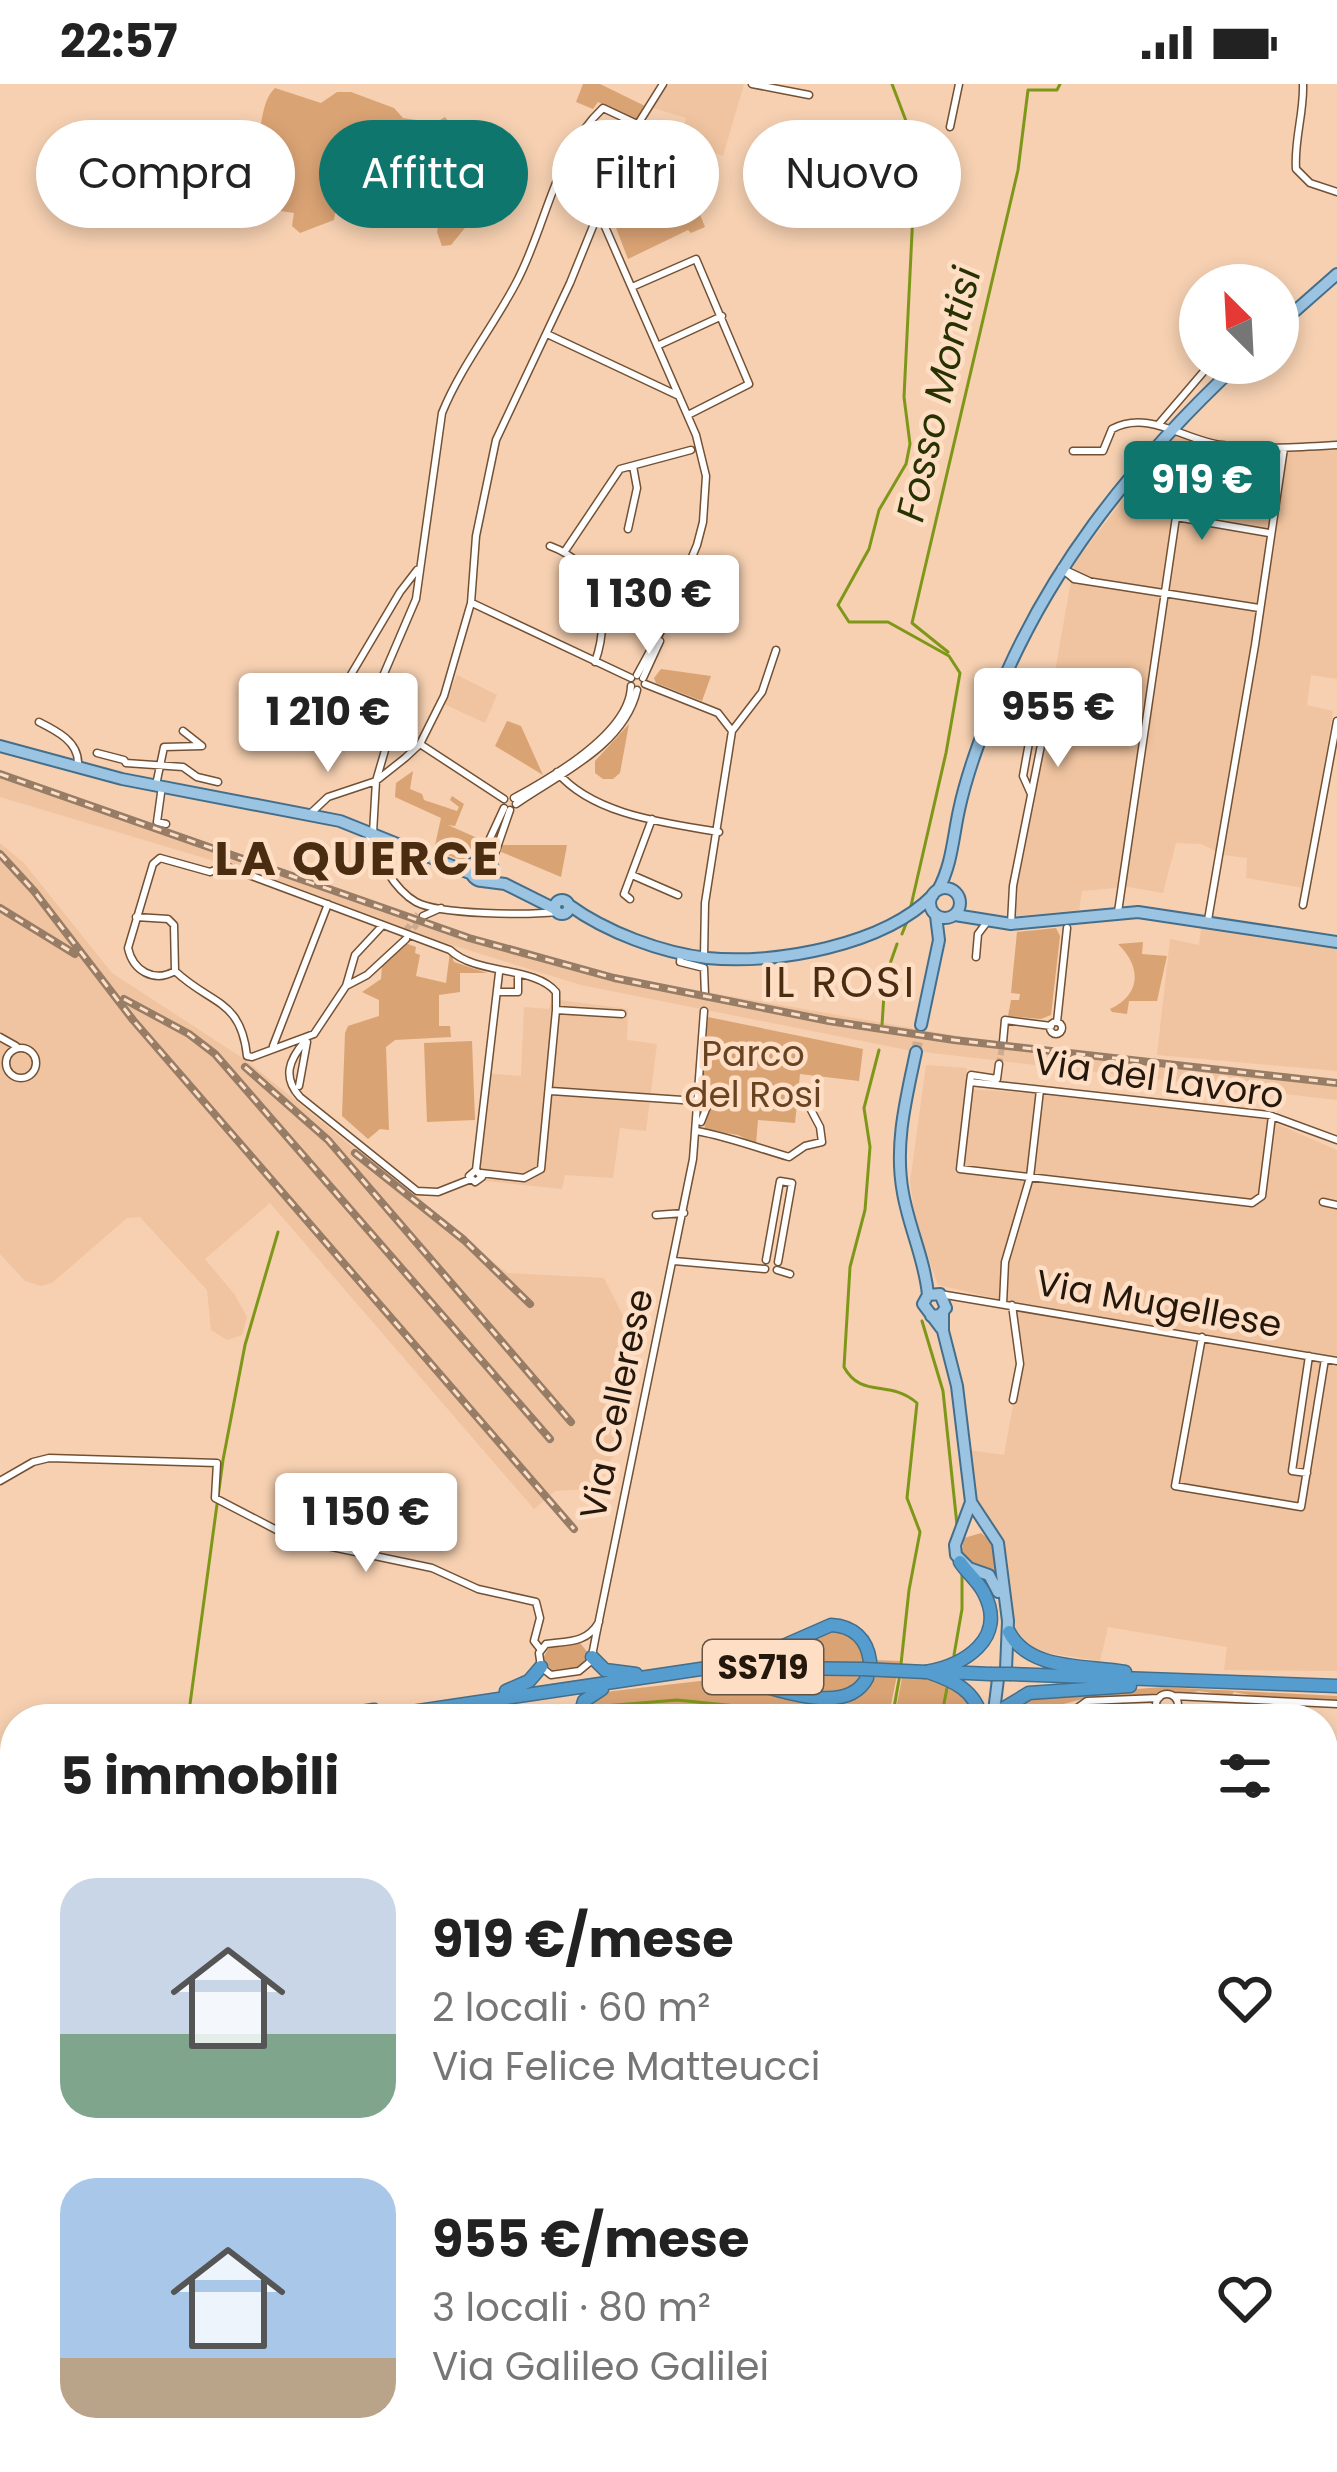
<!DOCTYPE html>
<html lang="it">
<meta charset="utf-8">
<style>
body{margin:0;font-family:Poppins,sans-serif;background:#f2f2f2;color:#222;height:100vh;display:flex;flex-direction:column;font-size:45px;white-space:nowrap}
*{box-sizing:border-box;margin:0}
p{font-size:39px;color:#767676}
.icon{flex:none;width:66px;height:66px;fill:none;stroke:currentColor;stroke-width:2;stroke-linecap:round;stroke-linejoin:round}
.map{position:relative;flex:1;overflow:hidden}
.sheet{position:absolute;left:0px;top:1620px;width:1338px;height:768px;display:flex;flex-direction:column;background:#fff;border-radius:48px 48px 0 0;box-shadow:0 6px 18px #0003}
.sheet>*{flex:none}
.banner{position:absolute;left:36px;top:36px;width:1266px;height:108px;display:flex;gap:24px}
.needle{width:78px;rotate:336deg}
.fabs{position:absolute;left:1179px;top:180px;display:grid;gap:24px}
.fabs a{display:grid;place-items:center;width:120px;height:120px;border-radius:50%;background:#fff;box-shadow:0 6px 18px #0003;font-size:60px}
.price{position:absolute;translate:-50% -102px;padding:0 27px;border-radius:12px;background:#fff;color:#222;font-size:39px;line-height:78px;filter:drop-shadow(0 3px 6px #0008)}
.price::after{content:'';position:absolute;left:50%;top:72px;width:36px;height:27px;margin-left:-18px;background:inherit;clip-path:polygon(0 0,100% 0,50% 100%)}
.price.selected{background:#0f766e;color:#fff}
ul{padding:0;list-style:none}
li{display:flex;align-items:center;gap:36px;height:300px;padding:0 60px}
li span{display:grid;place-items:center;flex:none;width:336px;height:240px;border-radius:36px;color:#555}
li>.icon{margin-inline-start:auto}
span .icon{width:144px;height:144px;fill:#fffc;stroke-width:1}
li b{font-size:51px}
h2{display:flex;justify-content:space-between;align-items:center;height:144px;padding:0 60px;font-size:51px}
.pill{padding:0 42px;border-radius:54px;background:#fff;box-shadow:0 6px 18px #0003;font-size:42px;line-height:108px}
.pill.selected{background:#0f766e;color:#fff}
.status{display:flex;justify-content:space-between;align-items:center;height:84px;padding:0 60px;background:#fff;direction:ltr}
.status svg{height:33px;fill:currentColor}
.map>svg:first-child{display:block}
</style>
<div class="status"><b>22:57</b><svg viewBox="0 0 49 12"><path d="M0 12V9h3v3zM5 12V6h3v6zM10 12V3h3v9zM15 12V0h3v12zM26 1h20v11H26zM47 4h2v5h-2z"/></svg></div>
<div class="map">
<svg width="1337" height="2388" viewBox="0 0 1337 2388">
<rect width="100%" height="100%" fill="#f6d0b1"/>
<!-- built -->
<path fill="#f0c4a0" d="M669,0H744L723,72L681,57L686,34L650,23Z
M1173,350L1217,364L1215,384L1282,397L1287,368L1337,364V595L1311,591L1307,621L1333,627L1304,804L1246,794L1247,774L1224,771L1201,760L1176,759L1163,809L1129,803L1082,807L1079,826L1016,832L1017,802L1074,480Z
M457,591L497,611L485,639L444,620Z
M0,687L433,841L569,884L1072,972L1337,998V1016L907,966L581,901L384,840L221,779L0,713Z
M0,759L24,779L112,889L247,977L507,1189L604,1194L639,1263L615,1370L589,1405L555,1407L534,1425L270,1119L205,1175L235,1211L247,1233L242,1251L227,1256L211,1246L207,1206L140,1133L127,1134L52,1199L41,1202L25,1197L0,1170Z
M1202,839L1337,862V987L1157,971L1170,855L1199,861Z
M552,915L628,925L627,956L657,960L646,1047L620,1044L613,1094L565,1091L562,1105L485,1097L474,1080L483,989L521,992L524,923L549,925Z
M926,981L967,984L966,1005L1052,1010L1263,1034L1337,1066V1587L1224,1586L1227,1563L1108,1543L1100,1577L1048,1569L1031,1564L1014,1550L1001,1452L985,1436L977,1418L968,1366L1004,1371L1021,1278L1014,1219L938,1201L916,1139L910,1098Z
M1337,2049V2273L1323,2271V2055Z
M0,2082L15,2090V2373H133L132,2388H0Z"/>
<!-- green -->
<path fill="#daa374" d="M583,0H600L645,22L636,36L598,18L593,25L576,18Z
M275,4L321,19L337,8H351L394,24L403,34L423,37L425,45L445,33L459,51L478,42C499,81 481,78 461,106L485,127L473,134L451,161L442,162L437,148L440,131L448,125L445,95L430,80L420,89L429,105L416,116H404L388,123L337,119L334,136L300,149L292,142L294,129L281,127L276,97L257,100L245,109L230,98L241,73C268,62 255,23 275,4Z
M640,45L671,58L705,143L691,149L688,146L628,175L608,123L615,105L622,104L640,60L634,58Z
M661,585L711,592L702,617L656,599L654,594Z
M507,637L521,642L543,691L495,662Z
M629,640L620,689L613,695H603L595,689V677Z
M413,687L410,705L422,710L424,716L457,727L459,723L450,716L452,712L464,720L455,742L448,741L484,757L477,770L461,776L434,766L441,734L395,713L396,699Z
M501,761H567L561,793L499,767Z
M1056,844L1060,852L1051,931L1041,935L1008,932L1011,916H1019L1020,910L1011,909L1017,848Z
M1143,858L1142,870L1167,872L1157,917H1129L1127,930L1112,928L1110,925C1142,910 1141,882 1118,860Z
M405,859L416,863L415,869L420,871L416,892L446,899L450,868L454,878L487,889H460V908L439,911V942H450L451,953L395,956L386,963L389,1046L380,1045L368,1055L342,1032L345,949L348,942L379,932V916L362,908L381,895L382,882Z
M708,933L863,965L859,997L800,990L795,1039L758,1036L756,1060L738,1051L704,1045L713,1015L702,1002Z
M472,957L475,1036L427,1038L424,959Z
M981,1449L993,1459L999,1501L961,1474L964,1454Z
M828,1544L856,1552L867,1578H720Z
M580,1559L589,1570L580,1583L552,1586L542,1576L550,1562Z
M873,1576L900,1577L888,1635H705L638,1628L583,1635L586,1618L596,1609L726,1594L854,1613Z
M722,1588L865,1592C841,1631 758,1597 722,1588Z
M902,1594C948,1596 955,1594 980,1635H894Z
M1162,1603L1337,1612V1617L1264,1614L1234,1608L1231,1612L1199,1607L1179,1611L1165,1606L1149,1612L1090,1613L1037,1627L1023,1635H1002L1020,1614Z"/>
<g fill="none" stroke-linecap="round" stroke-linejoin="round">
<!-- stream -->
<path stroke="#7e9719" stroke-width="3" d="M892,0L911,50L914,108L904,313L910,360L906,380L879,426L869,465L838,521L849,538H888L949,572L960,589L946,669L910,826
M948,568L912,539L1018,86L1028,6H1057L1060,0
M902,850L908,835
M882,941L885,894L897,860
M879,966L864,1024L870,1063L865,1126L850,1183L844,1283C861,1315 890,1295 917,1319L907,1414L920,1448L909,1506L901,1580
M922,1237L943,1307L957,1441
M954,1571L962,1525V1491
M591,1623L677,1616L806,1629L827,1635
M188,1635L223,1376L245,1261L278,1148
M892,1635L900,1590
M941,1635L947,1604
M773,2388L783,2373
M1057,2388L1058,2373"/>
<!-- minor-tunnel -->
<path stroke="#ccab90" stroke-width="6" stroke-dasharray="6 3" stroke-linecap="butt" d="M408,852L423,832
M401,853L418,830
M999,980L1003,958"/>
<!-- major-tunnel -->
<path stroke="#ccab90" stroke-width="10" stroke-dasharray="10 5" stroke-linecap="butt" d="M916,968L921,941"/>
<!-- minor casing -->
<g stroke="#725135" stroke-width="9">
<path id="minor" d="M752,0L809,11
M1303,0C1304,30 1294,55 1296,85L1310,99L1337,108
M950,43L959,0
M599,129L696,351L706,392L703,438L697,461L661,547L637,591
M632,203L696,175L749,300L688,331
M547,250L679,312
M657,262L722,232
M1158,341L1211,279
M1073,367H1103L1112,345C1149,325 1185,357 1222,361C1260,366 1299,363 1337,361
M628,445L637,404L633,382
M550,462C600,480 611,533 595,578
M565,467L620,385L691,366
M1089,497L1061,484L1074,495L1259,524
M595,502L620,488L675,514
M472,519L631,594
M643,594L660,557
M645,600L718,629L732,647L705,819L704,873
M381,618L383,592L416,515L442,329C461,282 493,243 516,199C547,141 554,70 603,24L637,40
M294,624L316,625L328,637L344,628
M312,624L315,608L322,600
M344,628L343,608L349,594L400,508L417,486
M39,638C57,647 79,658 78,680
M333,647L350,641L391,608H396L393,639L376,697L373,749
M732,647L762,608L776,566
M420,660L504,715
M97,669L124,676L126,679L183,683L197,693L218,698
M557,688C593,731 666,739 719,748
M156,701L164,663L202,662L183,647
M162,702L157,738L166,740
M1031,710L1023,692L1030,653L1043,651
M514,714C551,694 630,649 631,602
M516,720C559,690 624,662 637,606
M311,729L328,713L376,697L405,674L420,660L444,612L471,519L476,452L496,356L570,199L628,56L663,0
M368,750C378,773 393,805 416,818C440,831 528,831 557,828
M480,776L504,724
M491,781L510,726
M632,791L678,811
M630,815L624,810L652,735
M1303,821L1337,637
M1118,828L1176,433L1269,449
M423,832L441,824
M136,833L168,835L174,841L175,887
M1208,836L1255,561L1284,364
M1011,840L1013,802L1045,641
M382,842L355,871L346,902L314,950L252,973L247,972C241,915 211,921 175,887C154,899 133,887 128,864L153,780L160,774L210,788L225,782L450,866C476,891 535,882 556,908V926L541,1085L524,1094L481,1089
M681,869L680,878L704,884L705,911
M976,873L978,850L987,838
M346,902L367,891L406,855
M498,908H518V891
M556,926L622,930
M1050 944a6 6 0 1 1 12 0a6 6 0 1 1-12 0Z
M1057,938L1067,844
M0,953L16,962
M305,957C289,976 282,993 300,1013L417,1107L438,1108L471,1095
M1003,958L1005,936L1051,942
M273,962L328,820
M6 979a15 15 0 1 1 30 0a15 15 0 1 1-30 0Z
M970,998L960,1085L1252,1119L1262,1112L1272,1032
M970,998L1269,1031L1337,1056
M970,998L971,991L997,995L999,980
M299,1002L307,958
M551,1007L697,1017
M700,1010L708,1020L701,1038
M697,1047C729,1053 758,1064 789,1073L805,1062L822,1058L820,1043L810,1024
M476,1086L482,1093L475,1098L469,1092L476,1086L499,889
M1323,1118L1337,1121
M656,1131L684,1129
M766,1176L780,1097L792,1099L778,1178
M674,1177L765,1185
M777,1186L790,1190
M940,1210L1337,1277
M1003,1220L1005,1178L1030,1093L1040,1006
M1012,1221L1020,1280L1013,1316
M1202,1253L1175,1402L1301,1423L1325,1275
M1307,1389L1292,1387L1309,1272
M0,1397L33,1378L49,1374L217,1379L215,1414L294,1455L432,1484L478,1505L536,1518L540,1534L534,1557L541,1566
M599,1538C587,1559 569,1557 546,1560L539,1569L541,1583L551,1591L579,1587L591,1577L596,1551L693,1075L704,927
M1156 1621a11 11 0 1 1 22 0a11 11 0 1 1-22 0Z
M1174,1612L1337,1620
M1062,1635L1087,1617L1159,1614
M1328,2019L1327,2000L1337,1945
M0,2199L15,2207
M1323,2267L1337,2269
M0,2288L15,2292
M410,2373L419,2388
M690,2373L722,2383
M720,2373L726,2388
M368,2384L390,2373
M589,2387L681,2373
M125,2388L126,2373
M954,2388L959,2373
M959,2388L975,2383L1014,2388"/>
</g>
<!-- major casing -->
<g stroke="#446e8a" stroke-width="14">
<path id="major" d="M1278,242L1337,190
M0,662L122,695L340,737L472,790
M471 786a11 11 0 1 1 22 0a11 11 0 1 1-22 0Z
M482,797L505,800L555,825
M930 819a15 15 0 1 1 30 0a15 15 0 1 1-30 0Z
M938,806C952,781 953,753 959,726C966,693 978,661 990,629C1042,491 1132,379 1239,279
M555 823a7 7 0 1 1 14 0a7 7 0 1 1-14 0Z
M569,821C606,848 662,869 707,874C776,881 884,861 933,811
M955,831L1011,840L1138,828L1337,858
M921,941L939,856L936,832
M916,968C906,1015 894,1061 903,1109C909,1144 925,1176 928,1211
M943,1229V1247L957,1302L971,1418L998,1459L1008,1537L1006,1585
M931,1232L940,1231L946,1224L940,1210L928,1211L923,1220L941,1244
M971,1418L955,1461L956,1471L969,1484L989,1491L998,1508
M993,1635L998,1595
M1323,2018L1332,2025L1329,2045L1323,2049
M0,2078L15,2086
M363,2373L370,2388
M1218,2388L1223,2373"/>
</g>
<!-- highway casing -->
<g stroke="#446e8a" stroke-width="15">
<path id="highway" d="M1009,1548C1029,1587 1086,1581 1125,1588
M592,1573L605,1586L636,1590
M718,1576L767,1569L831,1541C853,1542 867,1555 870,1577
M926,1588C964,1581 1008,1555 984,1509C978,1497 967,1489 960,1478
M928,1588C954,1597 975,1606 982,1635
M946,1588L990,1590
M714,1590C756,1594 843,1640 867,1594
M1011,1590L1337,1602
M506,1607L529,1597L541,1583
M1001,1626L1029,1609L1130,1602
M284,1635L324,1633
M317,1635L374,1626
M365,1635L714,1583L862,1585
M579,1635L584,1617L602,1605
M0,1722L15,1716
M0,1981L15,1986
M1227,2373L1274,2388
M1266,2377L1299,2388"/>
</g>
<!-- minor -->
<use href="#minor" stroke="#fff" stroke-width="6"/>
<!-- major -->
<use href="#major" stroke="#9ac4e2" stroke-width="10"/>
<!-- highway -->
<use href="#highway" stroke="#569dcf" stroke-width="12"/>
<!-- rail casing -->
<g stroke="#977c66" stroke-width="8">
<path id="rail" d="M0,690L469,854L614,894L829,937L954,956L1337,999
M0,770L34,807L133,936L574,1445
M0,824L75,870
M124,915L189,950L215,970L550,1355
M245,983L328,1056L571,1338
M355,1069L464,1156L530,1220"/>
</g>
<!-- rail -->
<use href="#rail" stroke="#fedfc6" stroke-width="3" stroke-dasharray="9" stroke-linecap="butt"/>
<!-- highway-bridge casing -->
<g stroke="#446e8a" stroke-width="15" stroke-linecap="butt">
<path id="highway-bridge" d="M862,1585L926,1588
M990,1590H1011"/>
</g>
<!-- highway-bridge -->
<use href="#highway-bridge" stroke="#569dcf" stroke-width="12"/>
</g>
<g text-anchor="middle" stroke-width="9" stroke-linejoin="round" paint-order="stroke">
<!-- shield labels -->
<rect fill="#fedfc6" stroke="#655343" stroke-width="3" x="703" y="1556" width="120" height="54" rx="9"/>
<g font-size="33" font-weight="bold" fill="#24170b">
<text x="763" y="1595">SS719</text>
</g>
<!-- park labels -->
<g font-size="36" fill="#684322" stroke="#fedfc6">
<text x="753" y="982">Parco<tspan x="753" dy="41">del Rosi</tspan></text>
</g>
<!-- street labels -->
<g font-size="36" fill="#24170b" stroke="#fedfc6">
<text transform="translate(1159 994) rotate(8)" y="13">Via del Lavoro</text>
<text transform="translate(1159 1219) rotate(10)" y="13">Via Mugellese</text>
<text transform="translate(616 1320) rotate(-78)" y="13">Via Cellerese</text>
</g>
<!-- water labels -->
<g font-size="39" font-style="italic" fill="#283201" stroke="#fedfc6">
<text transform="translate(938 310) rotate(-77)" y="14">Fosso Montisi</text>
</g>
<!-- quarter labels -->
<g font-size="42" letter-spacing="3" fill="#4a2c10" stroke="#fedfc6">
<text x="840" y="913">IL ROSI</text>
</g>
<!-- district labels -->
<g font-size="48" font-weight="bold" letter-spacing="3" fill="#4a2c10" stroke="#fedfc6">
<text x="358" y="791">LA QUERCE</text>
</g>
</g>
</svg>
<div class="fabs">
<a><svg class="needle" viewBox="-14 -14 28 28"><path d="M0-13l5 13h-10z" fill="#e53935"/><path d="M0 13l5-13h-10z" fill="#767676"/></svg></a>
</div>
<b class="price selected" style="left:1202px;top:459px">919 €</b>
<b class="price" style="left:649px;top:573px">1 130 €</b>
<b class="price" style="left:1058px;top:686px">955 €</b>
<b class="price" style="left:328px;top:691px">1 210 €</b>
<b class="price" style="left:366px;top:1491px">1 150 €</b>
<div class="banner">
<a class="pill">Compra</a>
<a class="pill selected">Affitta</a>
<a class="pill">Filtri</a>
<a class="pill">Nuovo</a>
</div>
<section class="sheet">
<h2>5 immobili<svg class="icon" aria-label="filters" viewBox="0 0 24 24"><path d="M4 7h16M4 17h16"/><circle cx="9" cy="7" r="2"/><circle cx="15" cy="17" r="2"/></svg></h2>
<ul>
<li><span style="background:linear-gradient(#c9d6e8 65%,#7fa58c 0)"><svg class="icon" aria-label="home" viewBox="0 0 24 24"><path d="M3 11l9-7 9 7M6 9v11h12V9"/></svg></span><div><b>919 €/mese</b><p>2 locali · 60 m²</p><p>Via Felice Matteucci</p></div><svg class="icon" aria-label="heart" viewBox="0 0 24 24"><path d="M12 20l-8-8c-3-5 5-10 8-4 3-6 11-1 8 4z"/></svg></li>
<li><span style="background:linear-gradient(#a9c7e8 75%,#b9a48a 0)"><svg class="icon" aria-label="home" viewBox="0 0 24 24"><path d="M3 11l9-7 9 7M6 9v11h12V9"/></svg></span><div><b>955 €/mese</b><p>3 locali · 80 m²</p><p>Via Galileo Galilei</p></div><svg class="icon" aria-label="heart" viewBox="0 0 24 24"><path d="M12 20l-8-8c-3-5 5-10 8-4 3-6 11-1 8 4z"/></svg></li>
</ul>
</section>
</div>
